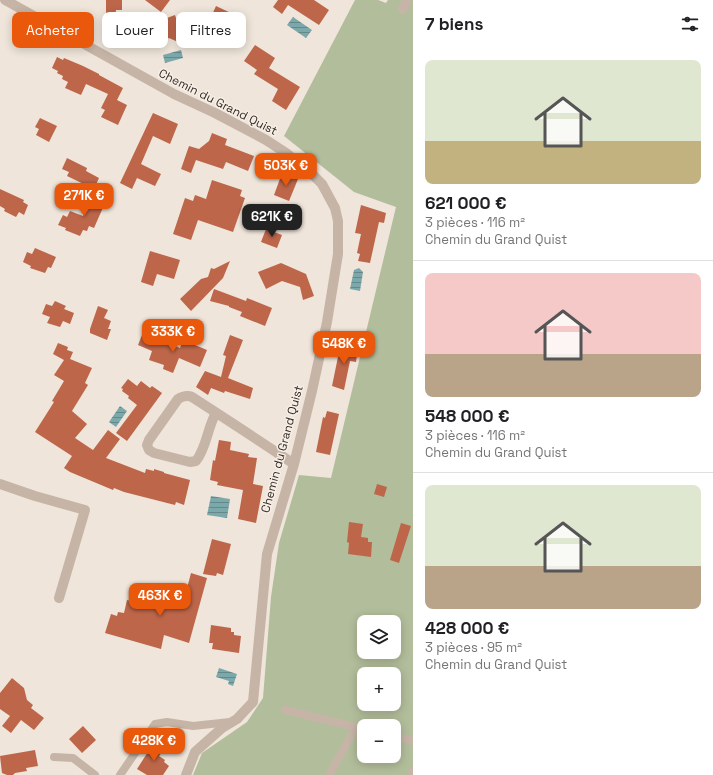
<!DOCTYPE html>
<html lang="fr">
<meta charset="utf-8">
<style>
body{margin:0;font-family:"Space Grotesk",sans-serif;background:#f6f6f6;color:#202124;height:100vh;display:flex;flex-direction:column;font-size:15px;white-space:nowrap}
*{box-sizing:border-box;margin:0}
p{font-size:13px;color:#757577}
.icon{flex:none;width:22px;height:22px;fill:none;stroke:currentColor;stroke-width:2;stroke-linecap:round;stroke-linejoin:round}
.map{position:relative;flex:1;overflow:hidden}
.drawer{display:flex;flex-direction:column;background:#fff;width:300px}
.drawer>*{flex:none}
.hud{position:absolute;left:12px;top:12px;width:341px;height:36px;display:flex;gap:8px}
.buttons{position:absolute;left:357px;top:615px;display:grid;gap:8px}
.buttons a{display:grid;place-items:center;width:44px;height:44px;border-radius:8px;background:#fff;box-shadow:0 2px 10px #0003;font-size:20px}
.price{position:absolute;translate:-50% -34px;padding:0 9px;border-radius:8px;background:#ea580c;color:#fff;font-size:13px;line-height:26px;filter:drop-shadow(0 1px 2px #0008)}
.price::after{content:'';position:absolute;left:50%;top:24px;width:12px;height:9px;margin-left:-6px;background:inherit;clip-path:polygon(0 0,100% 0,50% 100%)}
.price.active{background:#222;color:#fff}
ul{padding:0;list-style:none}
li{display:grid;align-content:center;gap:8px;height:212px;padding:0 12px}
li+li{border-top:1px solid #e0e0e0}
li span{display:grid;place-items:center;height:124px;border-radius:8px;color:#555}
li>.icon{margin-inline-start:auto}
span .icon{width:72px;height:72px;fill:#fffc;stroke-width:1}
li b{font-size:17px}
h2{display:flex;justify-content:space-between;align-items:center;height:48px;padding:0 12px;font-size:17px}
.pill{padding:0 14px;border-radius:8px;background:#fff;box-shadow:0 2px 10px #0003;font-size:14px;line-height:36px}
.pill.active{background:#ea580c;color:#fff}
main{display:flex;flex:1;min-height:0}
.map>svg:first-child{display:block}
</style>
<main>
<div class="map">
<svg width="413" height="775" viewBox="0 0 413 775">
<defs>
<pattern id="water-rules" width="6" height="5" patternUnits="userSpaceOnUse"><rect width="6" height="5" fill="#7ba8aa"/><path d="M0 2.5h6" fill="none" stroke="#65898a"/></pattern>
</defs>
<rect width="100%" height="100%" fill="#efe5da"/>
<!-- green -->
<path fill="#b2bd9b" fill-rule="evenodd" d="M355,0H378L386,3L388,0H413V775H193L202,753L247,722L263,698L271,597L279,543L299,475L331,478L396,207L354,192L284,136ZM364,622H394V652H364ZM364,674H394V704H364ZM364,726H394V756H364Z"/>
<!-- water -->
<path fill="url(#water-rules)" d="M293,17L312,30L306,38L287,25Z
M181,50L183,58L165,63L163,55Z
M359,268L363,272L360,291L350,289L354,270Z
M120,406L127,411L116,427L109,422Z
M211,496L230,499L227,518L207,515Z
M219,668L237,674L233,686L228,684L229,681L216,677Z"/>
<!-- building -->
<path fill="#bd664a" d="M106,0H122V10H116L113,35H106Z
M145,0H170L161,12Z
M278,0H314L329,10L319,25L288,5L282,14L273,7Z
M216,6L233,14L229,22L233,24L227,38L206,28Z
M175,15L179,27L184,30L183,40L178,42L169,38L146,46L137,41L145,26Z
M255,45L275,58L269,68L300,87L286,110L272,101L278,89L254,74L257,70L244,61Z
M57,57L63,60L64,58L83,66L99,74V75L123,88L117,100L127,105L118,125L101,117L105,110L101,108L108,94L86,84L81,95L65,88L68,82L62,79L63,76L57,73L58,71L52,68Z
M153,113L178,124L170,144L153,136L141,164L161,174L155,186L137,178L132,189L120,183Z
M40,118L57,126L49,142L36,135L39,129L35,127Z
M212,133L227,139L225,145L254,156L248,171L226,162L223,169L196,160L191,173L181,169L189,146L199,149L209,141Z
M67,158L87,168L86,171L99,178L94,189L67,176L69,172L62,169Z
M287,174L298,179L289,201L274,195L281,176L286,178Z
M212,180L242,190L240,196L245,198L233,232L198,220L191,240L173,234L185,198L193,201L195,195L206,199Z
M0,189L24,200L23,202L28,205L24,215L19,212L16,217L4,211L5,209L0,206Z
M95,190L105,203L94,228L89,226L87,231L83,230L80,236L65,230L66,228L58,225L63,215L67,217L70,211L83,216Z
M361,205L386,213L384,223L379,222L370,263L358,261L360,254L357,253L361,234L355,233Z
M266,229L282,235L277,248L261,242Z
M35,248L56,257L51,268L48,267L45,273L30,268L31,266L23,262L27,252L32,254Z
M150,251L180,260L174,279L157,274L153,286L141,282Z
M230,261L223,278L191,311L180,299L201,279L208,277L211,268L214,269Z
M281,263L306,274L314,296L303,300L300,287L282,281L266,289L258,272Z
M214,289L246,301L247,298L272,308L265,326L240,316L242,312L229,307V306L210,301Z
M55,301L66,306L64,309L74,313L70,324L63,321L60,327L47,323L50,317L42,314L46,304L52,306Z
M98,306L108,310L104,318L111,321L108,329H111L107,340L90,333V329Z
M142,335L156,341L158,339L180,348L183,340L207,350L200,367L179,358L173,373L163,369L164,365L149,360L152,351L138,345Z
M230,335L243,340L228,378L253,388L250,399L225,391L224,393L211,388L208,395L196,387L205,371L221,377L226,356L223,355Z
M58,343L68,347L67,350L73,352L70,359L92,368L85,383L88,385L72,411L87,424L75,438L93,450L108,430L120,439L106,458L145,473L146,469L154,471V469L164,472V473L190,480L184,505L176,502L175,505L124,492L114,488L113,490L70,472L64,468L72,456L35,432L54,402L52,401L64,381L54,375L64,360L53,354Z
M341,345L358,347L356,362L350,361L344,390L332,386L339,352H340Z
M128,379L137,386L141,381L150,388L152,386L162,393L127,441L116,433L137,405L128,398L129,396L122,391L123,389L121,388Z
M327,411L339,414L330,455L316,452L323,417L325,418Z
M219,440L231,442L230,450L249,454L248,457L257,458L253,484L263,486L256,523L238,519L243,490L217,485L218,482L210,480L213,460L215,461Z
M377,484L387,487L384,497L374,494Z
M349,522L363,524L361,537L368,538V542H372L371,557L348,554L349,543L347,542Z
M401,523L411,526L399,563L390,560Z
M212,539L231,544L223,575L217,573L216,576L203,574Z
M191,573L207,578L189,643L164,635L161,649L105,633L111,614L117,616L118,612L124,613L127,600L150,606L153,595L180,602L182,596H185Z
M211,625L231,628V632H234V635L241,636L239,653L212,649L213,643H209Z
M12,678L24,688L27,700L33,705L31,708L44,718L34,730L21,720L11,733L2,726L10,716L0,709V693Z
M83,726L96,740L82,753L69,739Z
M155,741L165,748L159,756L165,760L164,762L169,766L163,775H147L137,769Z
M35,750L38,766L26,768L27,771L15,773L13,775H7L2,773L0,756Z"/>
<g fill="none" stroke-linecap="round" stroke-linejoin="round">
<!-- service -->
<path stroke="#c6b5a7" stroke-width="8" d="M285,710L364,729
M394,736L413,741
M54,757L73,758L95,775
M120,775L155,724L167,722L193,726L230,722
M329,775L356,727
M411,775L413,771"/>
<!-- minor -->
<path stroke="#c6b5a7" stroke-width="10" d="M5,0L174,94L215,113L266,140L286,153L311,173L322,184L335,208L338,221V254L327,322L312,391L294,464L267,554L253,702L237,719L222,728L195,752L186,775
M403,9L407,0
M216,413C207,428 207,447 196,461L190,462L154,453L149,450L147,445L149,440L178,399C183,396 187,395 192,397C226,419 260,441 294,464
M0,484L35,496L85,510L59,598"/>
</g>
<g text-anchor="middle" stroke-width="3" stroke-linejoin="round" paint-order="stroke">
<!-- street labels -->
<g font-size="12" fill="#332b27" stroke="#f7efe6">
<text transform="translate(218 102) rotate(27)" y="4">Chemin du Grand Quist</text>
<text transform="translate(282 449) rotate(-75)" y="4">Chemin du Grand Quist</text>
</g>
</g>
</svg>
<div class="buttons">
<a><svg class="icon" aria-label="layers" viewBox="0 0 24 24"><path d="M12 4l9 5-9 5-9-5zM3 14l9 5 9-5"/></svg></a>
<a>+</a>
<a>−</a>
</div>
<b class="price" style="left:286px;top:187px">503K €</b>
<b class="price" style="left:84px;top:217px">271K €</b>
<b class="price active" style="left:272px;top:238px">621K €</b>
<b class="price" style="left:173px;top:353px">333K €</b>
<b class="price" style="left:344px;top:365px">548K €</b>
<b class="price" style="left:160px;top:617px">463K €</b>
<b class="price" style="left:154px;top:762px">428K €</b>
<div class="hud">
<a class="pill active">Acheter</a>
<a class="pill">Louer</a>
<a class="pill">Filtres</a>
</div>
</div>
<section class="drawer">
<h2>7 biens<svg class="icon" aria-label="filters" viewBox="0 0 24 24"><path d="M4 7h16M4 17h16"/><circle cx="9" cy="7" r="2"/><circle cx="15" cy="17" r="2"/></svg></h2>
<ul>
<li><span style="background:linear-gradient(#dfe7d0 65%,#c2b280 0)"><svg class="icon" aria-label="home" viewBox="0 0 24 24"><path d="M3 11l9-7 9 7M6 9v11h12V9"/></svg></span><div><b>621 000 €</b><p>3 pièces · 116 m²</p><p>Chemin du Grand Quist</p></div></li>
<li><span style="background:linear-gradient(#f6c9c9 65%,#b9a48a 0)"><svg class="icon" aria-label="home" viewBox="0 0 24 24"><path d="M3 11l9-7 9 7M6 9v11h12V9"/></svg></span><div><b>548 000 €</b><p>3 pièces · 116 m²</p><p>Chemin du Grand Quist</p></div></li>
<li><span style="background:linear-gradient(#dfe7d0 65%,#b9a48a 0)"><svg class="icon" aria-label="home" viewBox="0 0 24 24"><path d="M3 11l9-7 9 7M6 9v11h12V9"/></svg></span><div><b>428 000 €</b><p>3 pièces · 95 m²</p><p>Chemin du Grand Quist</p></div></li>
</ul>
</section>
</main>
